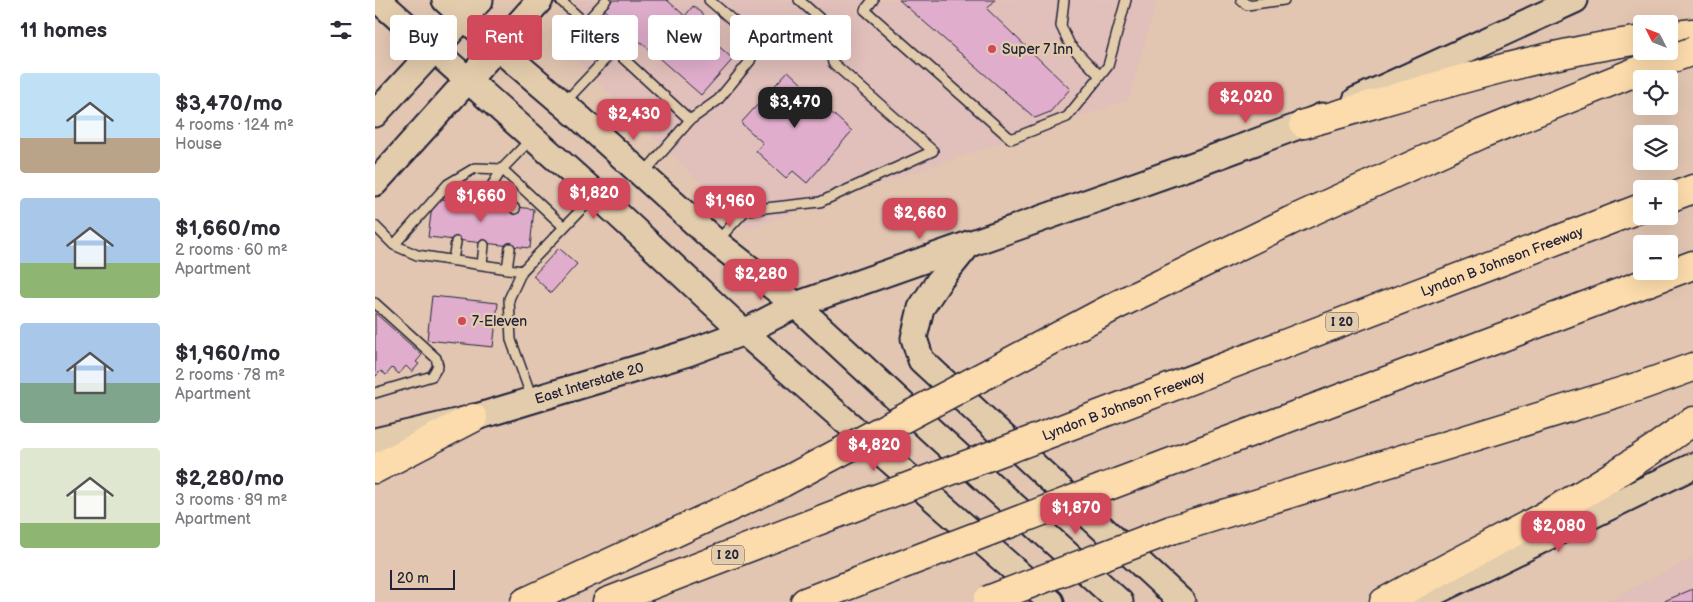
<!DOCTYPE html>
<meta charset="utf-8">
<style>
body{margin:0;font-family:"Balsamiq Sans",sans-serif;background:#f7f7f7;color:#2b2b33;height:100vh;display:flex;flex-direction:column;font-size:19px;white-space:nowrap}
*{box-sizing:border-box;margin:0}
p{font-size:16px;color:#7c7c81}
.icon{flex:none;width:28px;height:28px;fill:none;stroke:currentColor;stroke-width:2;stroke-linecap:round;stroke-linejoin:round}
.map{position:relative;flex:1;overflow:hidden}
.sheet{display:flex;flex-direction:column;background:#fff;width:375px}
.sheet>*{flex:none}
.guide{position:absolute;left:15px;top:15px;width:475px;height:45px;display:flex;gap:10px}
.needle{width:32px;rotate:312deg}
.tools{position:absolute;left:1258px;top:15px;display:grid;gap:10px}
.tools a{display:grid;place-items:center;width:45px;height:45px;border-radius:5px;background:#fff;box-shadow:0 5px 20px #0002;font-size:25px}
.scale{position:absolute;left:15px;bottom:12px;width:65px;box-sizing:border-box;padding-left:5px;border:2px solid #22223b;border-top:0;font-size:14px;line-height:18px;white-space:nowrap;color:#22223b;-webkit-text-stroke:4px #e3ccac;paint-order:stroke}
.price{position:absolute;translate:-50% -42px;padding:0 11px;border-radius:10px;background:#d1495b;color:#fff;font-size:16px;line-height:32px;filter:drop-shadow(0 1px 2px #0008)}
.price::after{content:'';position:absolute;left:50%;top:30px;width:15px;height:11px;margin-left:-8px;background:inherit;clip-path:polygon(0 0,100% 0,50% 100%)}
.price.current{background:#222;color:#fff}
ul{padding:0;list-style:none}
li{display:flex;align-items:center;gap:15px;height:125px;padding:0 20px}
li span{display:grid;place-items:center;flex:none;width:140px;height:100px;border-radius:5px;color:#555}
li>.icon{margin-inline-start:auto}
span .icon{width:60px;height:60px;fill:#fffc;stroke-width:1}
li b{font-size:21px}
h2{display:flex;justify-content:space-between;align-items:center;height:60px;padding:0 20px;font-size:21px}
.chip{padding:0 18px;border-radius:5px;background:#fff;box-shadow:0 5px 20px #0002;font-size:18px;line-height:45px}
.chip.current{background:#d1495b;color:#fff}
main{display:flex;flex:1;min-height:0}
.map>svg:first-child{display:block}
</style>
<main>
<section class="sheet">
<h2>11 homes<svg class="icon" aria-label="filters" viewBox="0 0 24 24"><path d="M4 7h16M4 17h16"/><circle cx="9" cy="7" r="2"/><circle cx="15" cy="17" r="2"/></svg></h2>
<ul>
<li><span style="background:linear-gradient(#bfe0f5 65%,#b9a48a 0)"><svg class="icon" aria-label="home" viewBox="0 0 24 24"><path d="M3 11l9-7 9 7M6 9v11h12V9"/></svg></span><div><b>$3,470/mo</b><p>4 rooms · 124 m²</p><p>House</p></div></li>
<li><span style="background:linear-gradient(#a9c7e8 65%,#8fb573 0)"><svg class="icon" aria-label="home" viewBox="0 0 24 24"><path d="M3 11l9-7 9 7M6 9v11h12V9"/></svg></span><div><b>$1,660/mo</b><p>2 rooms · 60 m²</p><p>Apartment</p></div></li>
<li><span style="background:linear-gradient(#a9c7e8 60%,#7fa58c 0)"><svg class="icon" aria-label="home" viewBox="0 0 24 24"><path d="M3 11l9-7 9 7M6 9v11h12V9"/></svg></span><div><b>$1,960/mo</b><p>2 rooms · 78 m²</p><p>Apartment</p></div></li>
<li><span style="background:linear-gradient(#dfe7d0 75%,#8fb573 0)"><svg class="icon" aria-label="home" viewBox="0 0 24 24"><path d="M3 11l9-7 9 7M6 9v11h12V9"/></svg></span><div><b>$2,280/mo</b><p>3 rooms · 89 m²</p><p>Apartment</p></div></li>
</ul>
</section>
<div class="map">
<svg width="1318" height="602" viewBox="0 0 1318 602">
<rect width="100%" height="100%" fill="#e2c6b2"/>
<filter id="ink" filterUnits="userSpaceOnUse"><feTurbulence type="fractalNoise" baseFrequency=".02" numOctaves="2"/><feDisplacementMap in="SourceGraphic" scale="10" xChannelSelector="R" yChannelSelector="G"/><feConvolveMatrix kernelMatrix="1 2 1 2 8 2 1 2 1" color-interpolation-filters="sRGB"/></filter>
<g filter="url(#ink)">
<!-- built -->
<path fill="#e1bfba" d="M203,0H782L753,100L372,229L174,33Z
M1318,558V602H1229Z"/>
<!-- building -->
<path fill="#e0aecc" stroke="#22223b" d="M236,0H292L310,16L318,6L338,23L329,33L358,59L326,95L228,9Z
M524,0H620L612,9L695,89L675,112L660,118Z
M413,71L440,96L439,97L477,131L432,183L418,171L411,178L381,151L388,143L366,123Z
M58,198L159,209L155,248L53,237Z
M184,248L202,264L176,293L158,276Z
M57,296L123,303L118,347L52,340Z
M0,313L47,355L41,362L44,364L37,372L31,366L24,374L17,368L11,375L6,371L0,377Z
M1318,589V602H1287Z"/>
<g fill="none" stroke-linecap="round" stroke-linejoin="round">
<!-- service casing -->
<g stroke="#22223b" stroke-width="12">
<path id="service" d="M185,0L315,120
M498,0L490,10L636,139L692,117L733,66L751,0
M689,0L686,26L695,45L725,76
M866,0L872,5L909,0
M210,23L231,0
M190,102L239,50
M269,173L315,120L343,100L375,61L379,49L377,37L334,0
M116,187L140,209
M86,202L116,187
M113,205L116,187L127,169L189,227
M0,226L19,245L42,255L147,271
M342,241L371,210L445,202L558,151L458,63L450,23L424,0
M19,245L73,184L100,168L127,169L156,139
M78,260L81,242
M107,265L109,245
M132,269L135,248
M0,303L61,358L63,366L57,376L0,393
M157,398L136,340L134,299L147,271L220,195"/>
</g>
<!-- secondary casing -->
<g stroke="#22223b" stroke-width="29">
<g id="secondary">
<path d="M3,0L221,194L369,332L676,602"/>
<path d="M70,0L123,48L206,119L341,242L421,305L561,435L745,602"/>
<path d="M981,100L1200,0"/>
<path d="M0,114L105,0"/>
<path d="M0,183L165,0"/>
<path d="M594,244L564,281L546,308L539,338L546,360L807,602"/>
<path id="s1" d="M0,441L98,418L313,353L369,332L421,305L827,162L929,124L947,116"/>
<path d="M1035,602L1048,598L1318,466"/>
</g>
</g>
<!-- motorway casing -->
<g stroke="#22223b" stroke-width="31">
<g id="motorway">
<path d="M1294,36L1318,33"/>
<path d="M929,124C1041,93 1152,56 1266,40"/>
<path d="M1294,198L1318,189"/>
<path id="s2" d="M668,436L1266,208"/>
<path d="M0,469L98,418"/>
<path d="M728,488L1318,265"/>
<path d="M796,530L1265,386L1318,367"/>
<path d="M150,602L407,483"/>
<path d="M232,602L474,509"/>
<path d="M430,602L534,562"/>
<path d="M1009,602C1060,573 1112,547 1164,519C1217,490 1269,457 1318,421"/>
</g>
</g>
<!-- service -->
<use href="#service" stroke="#e3ccac" stroke-width="9"/>
<!-- secondary -->
<use href="#secondary" stroke="#e3ccac" stroke-width="25"/>
<!-- motorway -->
<use href="#motorway" stroke="#fcdcac" stroke-width="28"/>
<!-- motorway-bridge casing -->
<g stroke="#22223b" stroke-width="31" stroke-linecap="butt">
<path id="motorway-bridge" d="M407,483L742,305L915,221L1106,134L1270,68L1318,51
M474,509L668,436
M534,562L728,488
M613,600L796,530"/>
</g>
<!-- motorway-bridge -->
<use href="#motorway-bridge" stroke="#fcdcac" stroke-width="28"/>
</g>
</g>
<!-- markers -->
<g fill="#d1495b" stroke="#e3ccac" stroke-width="2">
<circle cx="617" cy="49" r="5"/>
<circle cx="87" cy="321" r="5"/>
</g>
<g text-anchor="middle" stroke-width="4.5" stroke-linejoin="round" paint-order="stroke">
<!-- shield labels -->
<g fill="#e3ccac" stroke="#5c555d" stroke-width="1">
<rect x="951" y="312.5" width="32" height="19" rx="4"/>
<rect x="337" y="545.5" width="32" height="19" rx="4"/>
</g>
<g font-size="12" font-weight="bold" fill="#22223b">
<text x="967" y="326">I 20</text>
<text x="353" y="559">I 20</text>
</g>
<!-- poi labels -->
<g font-size="14" fill="#22223b" stroke="#e3ccac" text-anchor="start">
<text x="627" y="54">Super 7 Inn</text>
<text x="97" y="326">7-Eleven</text>
</g>
<!-- street labels -->
<g font-size="14" fill="#22223b" stroke="#e3ccac">
<text dy="5" stroke="none"><textPath href="#s2" startOffset="491">Lyndon B Johnson Freeway</textPath></text>
<text dy="5" stroke="none"><textPath href="#s1" startOffset="222">East Interstate 20</textPath></text>
<text dy="5" stroke="none"><textPath href="#s2" startOffset="86">Lyndon B Johnson Freeway</textPath></text>
</g>
</g>
</svg>
<div class="tools">
<a><svg class="needle" viewBox="-14 -14 28 28"><path d="M0-13l5 13h-10z" fill="#e53935"/><path d="M0 13l5-13h-10z" fill="#7c7c81"/></svg></a>
<a><svg class="icon" aria-label="locate" viewBox="0 0 24 24"><circle cx="12" cy="12" r="6"/><path d="M12 2v4M12 18v4M2 12h4M18 12h4"/></svg></a>
<a><svg class="icon" aria-label="layers" viewBox="0 0 24 24"><path d="M12 4l9 5-9 5-9-5zM3 14l9 5 9-5"/></svg></a>
<a>+</a>
<a>−</a>
</div>
<div class="scale">20 m</div>
<b class="price" style="left:871px;top:124px">$2,020</b>
<b class="price current" style="left:420px;top:129px">$3,470</b>
<b class="price" style="left:259px;top:141px">$2,430</b>
<b class="price" style="left:219px;top:220px">$1,820</b>
<b class="price" style="left:106px;top:223px">$1,660</b>
<b class="price" style="left:355px;top:228px">$1,960</b>
<b class="price" style="left:545px;top:240px">$2,660</b>
<b class="price" style="left:386px;top:301px">$2,280</b>
<b class="price" style="left:499px;top:472px">$4,820</b>
<b class="price" style="left:701px;top:535px">$1,870</b>
<b class="price" style="left:1184px;top:553px">$2,080</b>
<div class="guide">
<a class="chip">Buy</a>
<a class="chip current">Rent</a>
<a class="chip">Filters</a>
<a class="chip">New</a>
<a class="chip">Apartment</a>
</div>
</div>
</main>
